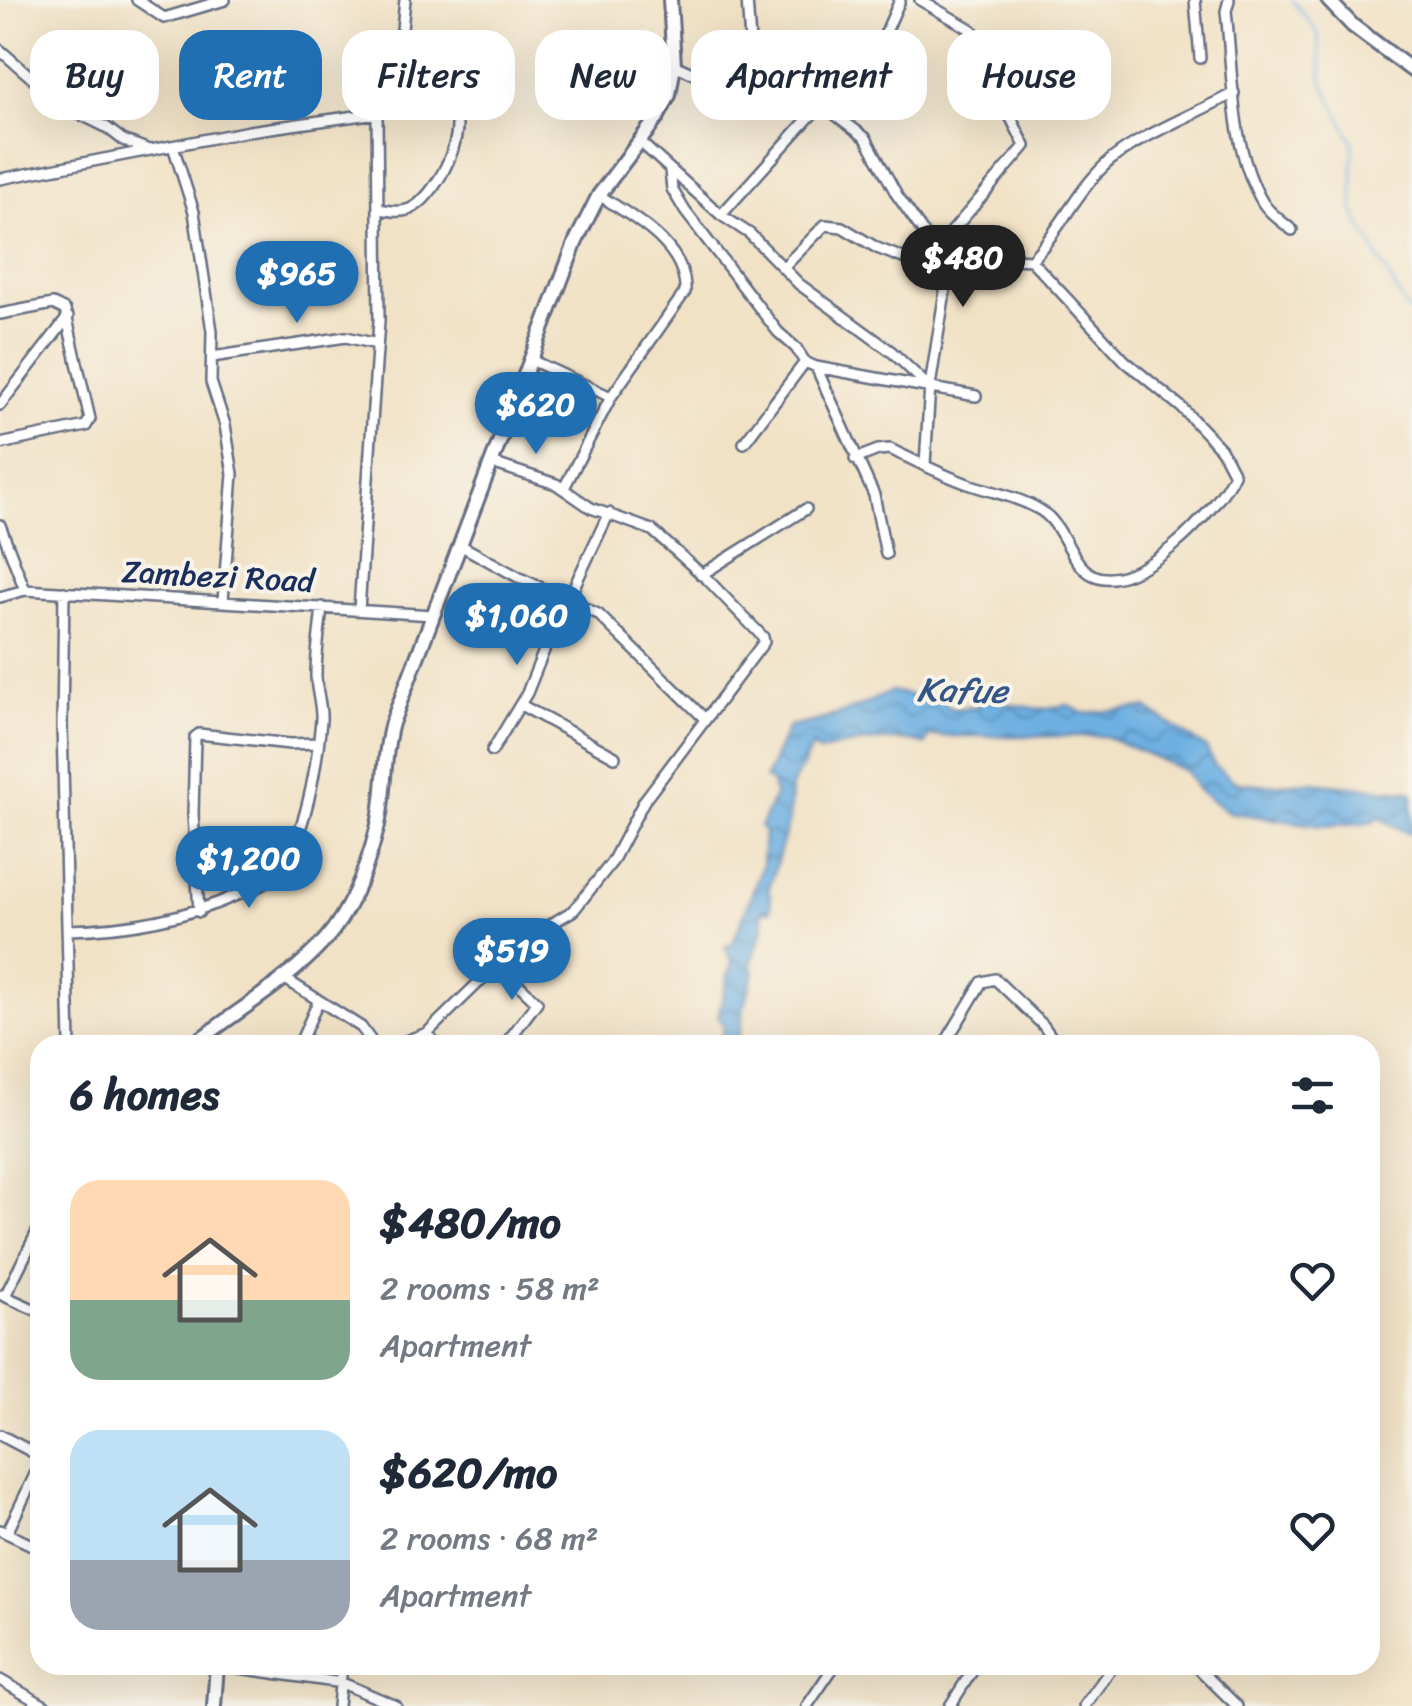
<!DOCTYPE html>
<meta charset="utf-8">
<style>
body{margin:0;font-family:Sriracha,sans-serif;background:#f2f2f3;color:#1f2937;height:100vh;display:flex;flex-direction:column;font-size:38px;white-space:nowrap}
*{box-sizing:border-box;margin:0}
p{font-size:32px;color:#747a83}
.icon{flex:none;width:55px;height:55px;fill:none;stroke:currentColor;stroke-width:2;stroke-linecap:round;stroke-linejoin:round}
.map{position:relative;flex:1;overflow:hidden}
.sheet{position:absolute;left:30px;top:1035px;width:1350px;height:640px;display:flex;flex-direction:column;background:#fff;border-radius:30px;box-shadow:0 10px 40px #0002}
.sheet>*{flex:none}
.hud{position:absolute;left:30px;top:30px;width:1352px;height:90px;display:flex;gap:20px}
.price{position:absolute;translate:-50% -85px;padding:0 22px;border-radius:35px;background:#1f6fb2;color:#fff;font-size:32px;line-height:65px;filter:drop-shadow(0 2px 5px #0008)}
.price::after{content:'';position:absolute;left:50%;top:60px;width:30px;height:22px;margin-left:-15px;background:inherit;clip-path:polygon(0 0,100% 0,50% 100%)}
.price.active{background:#222;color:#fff}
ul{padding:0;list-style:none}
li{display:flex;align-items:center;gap:30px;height:250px;padding:0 40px}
li span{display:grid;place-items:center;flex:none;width:280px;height:200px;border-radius:30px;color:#555}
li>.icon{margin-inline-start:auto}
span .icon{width:120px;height:120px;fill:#fffc;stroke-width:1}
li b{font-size:42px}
h2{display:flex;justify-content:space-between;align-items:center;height:120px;padding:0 40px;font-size:42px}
.tag{padding:0 35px;border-radius:30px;background:#fff;box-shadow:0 10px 40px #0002;font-size:35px;line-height:90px}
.tag.active{background:#1f6fb2;color:#fff}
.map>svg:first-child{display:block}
</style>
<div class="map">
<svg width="1412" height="1706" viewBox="0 0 1412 1706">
<defs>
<pattern id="water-waves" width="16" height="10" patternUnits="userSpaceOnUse" patternTransform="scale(2.5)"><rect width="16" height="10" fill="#6eb0e2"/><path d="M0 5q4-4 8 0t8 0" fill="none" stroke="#5a90ba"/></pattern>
</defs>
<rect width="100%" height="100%" fill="#f7f3e8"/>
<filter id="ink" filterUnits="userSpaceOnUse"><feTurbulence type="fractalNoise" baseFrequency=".01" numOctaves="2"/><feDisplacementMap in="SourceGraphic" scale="20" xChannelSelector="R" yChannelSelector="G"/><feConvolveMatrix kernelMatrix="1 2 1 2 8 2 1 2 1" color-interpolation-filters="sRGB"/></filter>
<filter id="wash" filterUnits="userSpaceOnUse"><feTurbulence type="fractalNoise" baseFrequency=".0048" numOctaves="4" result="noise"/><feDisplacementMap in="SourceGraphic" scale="40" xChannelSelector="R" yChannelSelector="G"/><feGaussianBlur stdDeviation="2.25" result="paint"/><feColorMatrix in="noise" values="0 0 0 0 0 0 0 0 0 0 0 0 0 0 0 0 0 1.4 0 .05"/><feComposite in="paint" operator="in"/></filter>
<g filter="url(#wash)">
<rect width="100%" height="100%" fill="#f1e2c6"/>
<!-- water -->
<path fill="url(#water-waves)" stroke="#4470a0" stroke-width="2.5" d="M891,691L926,699L943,697L949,709L977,707L980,699L1040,709L1068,705L1084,713L1146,708L1206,748L1214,765L1235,782L1267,785L1309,782L1412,792V831L1408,833L1378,817L1372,822L1321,826L1229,812L1198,790L1186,771L1105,736H929L925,745C900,734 845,744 819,752L813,746L791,787L789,820L768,892L771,896L770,911L765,910L762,914L763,928L751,965L754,972L744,1007L738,1045H720L724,1026L718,1016L732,962L725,947L733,943L762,867L764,830L760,827L775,796L772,783L765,779L788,727C826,721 857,709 891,691Z"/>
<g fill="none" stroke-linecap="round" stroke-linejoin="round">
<!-- stream -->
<path stroke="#6eb0e2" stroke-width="2.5" d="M1292,0L1318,33L1323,84L1353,142V210L1405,307L1412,313"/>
</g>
</g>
<g filter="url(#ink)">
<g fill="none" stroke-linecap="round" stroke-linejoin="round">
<!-- street casing -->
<g stroke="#666e82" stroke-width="14">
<path id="street" d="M137,0L164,18L225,0
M920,0L972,30L1005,71L1004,104L1025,146L942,243
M1195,0L1200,58
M1229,0L1226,11C1233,73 1230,148 1263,203C1270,214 1283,222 1292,230
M0,50L65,107L106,127L123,140L149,150
M674,65C725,88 773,113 829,110L866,138L897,195L928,239L983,257L1031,260C1059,232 1075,194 1103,167C1130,139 1198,113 1234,93
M742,95L752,69L747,0
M829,110L868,73L900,0
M639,141L721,215L750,234L799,284L892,352L926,384
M173,146L194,212L212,331L211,382L225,425L233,474L223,601
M670,170L672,189L685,211L778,332L796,348L805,362L816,367L976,396
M0,179L249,131L377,113
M379,209C390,211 400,213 410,209C435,198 465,139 455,114C443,86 419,60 402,35
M721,215L814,112
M916,263L928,239
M783,268L825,225L842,227L877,248L916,263L946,285L930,386L925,464
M0,314L53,304L65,310L90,419L86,426L0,444
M212,357L346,337L377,344
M531,360L611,397
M816,367L874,495L886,554
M0,405L68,317
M744,443L805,362
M855,459L878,450L890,449C915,461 942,475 968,484C992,492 1018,497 1040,510C1064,524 1070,564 1093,575C1136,596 1219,509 1234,474L1221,449L1181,407L1125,361L1031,260
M564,488L611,397L685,292C687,245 632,217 599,195
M0,525L25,590
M460,545L518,577L598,614L704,718
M701,575L806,509
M64,592L62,725L70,1045
M0,597L25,590L433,615
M359,610L379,321L377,113L391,98L396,87L405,0
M521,705L615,757
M492,751L527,693L565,598L574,587L609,513
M199,912L193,814L195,737L199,734L290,744L318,743
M67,930C127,929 183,919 237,895C250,890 268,884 277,873C306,839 317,764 321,720C322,705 316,691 316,675C316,653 320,629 322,607
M497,964L537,1002L505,1045
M282,977L361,1027L374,1045
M427,1033L437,1045
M299,1045L318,1002
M394,1045L427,1033L517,945L574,910L612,862L644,801L764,642L763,637L707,579L652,530L591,508L556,484L492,463
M944,1045L982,982L995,979L1043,1025L1057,1045
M2,1295L40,1312
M5,1296L40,1226
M0,1435L40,1456
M0,1530L40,1549
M7,1533L40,1464
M217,1665L342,1683L396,1706
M1195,1665L1237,1706
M0,1680L45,1706
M338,1706L342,1665
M807,1706L835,1665
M950,1706L976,1665
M1084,1706L1114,1665"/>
</g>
<!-- secondary casing -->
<g stroke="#666e82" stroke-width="18">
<path id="secondary" d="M1328,0L1353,26L1412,70
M193,1045C236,1011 289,981 325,940C352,909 367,868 377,829C386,794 382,758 392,723L576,241L599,195L657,118L669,95L674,65L670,0
M214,1706L217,1665"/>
</g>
<!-- street -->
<use href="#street" stroke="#fff" stroke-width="9"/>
<!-- secondary -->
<use href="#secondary" stroke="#fff" stroke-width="12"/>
</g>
</g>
<g text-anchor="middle" stroke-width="8" stroke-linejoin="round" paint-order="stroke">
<!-- street labels -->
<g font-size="32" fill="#1b2f5e" stroke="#f7f3e8">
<text transform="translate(218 576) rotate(3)" y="11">Zambezi Road</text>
</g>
<!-- water labels -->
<g font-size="35" font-style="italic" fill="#345686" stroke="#f7f3e8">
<text transform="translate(962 690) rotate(1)" y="12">Kafue</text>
</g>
</g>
</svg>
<b class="price active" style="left:963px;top:310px">$480</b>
<b class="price" style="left:297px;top:326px">$965</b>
<b class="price" style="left:536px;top:457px">$620</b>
<b class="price" style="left:517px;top:668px">$1,060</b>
<b class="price" style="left:249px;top:911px">$1,200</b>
<b class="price" style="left:512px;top:1003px">$519</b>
<div class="hud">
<a class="tag">Buy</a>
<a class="tag active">Rent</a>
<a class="tag">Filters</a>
<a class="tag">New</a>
<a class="tag">Apartment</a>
<a class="tag">House</a>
</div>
<section class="sheet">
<h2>6 homes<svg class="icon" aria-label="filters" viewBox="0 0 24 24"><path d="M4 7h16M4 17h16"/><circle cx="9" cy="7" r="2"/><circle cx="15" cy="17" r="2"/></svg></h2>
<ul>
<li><span style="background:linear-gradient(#ffd9b3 60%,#7fa58c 0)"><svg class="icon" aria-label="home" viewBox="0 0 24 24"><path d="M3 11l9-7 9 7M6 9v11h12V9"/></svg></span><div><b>$480/mo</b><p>2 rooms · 58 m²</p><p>Apartment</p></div><svg class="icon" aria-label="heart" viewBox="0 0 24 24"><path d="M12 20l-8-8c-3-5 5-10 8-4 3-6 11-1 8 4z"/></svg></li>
<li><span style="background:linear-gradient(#bfe0f5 65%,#9aa5b1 0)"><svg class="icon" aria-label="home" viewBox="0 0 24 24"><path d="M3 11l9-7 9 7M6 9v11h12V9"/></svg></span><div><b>$620/mo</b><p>2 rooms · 68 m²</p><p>Apartment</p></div><svg class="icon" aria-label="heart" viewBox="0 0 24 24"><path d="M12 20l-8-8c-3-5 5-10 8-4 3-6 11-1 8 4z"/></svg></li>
</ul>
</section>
</div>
